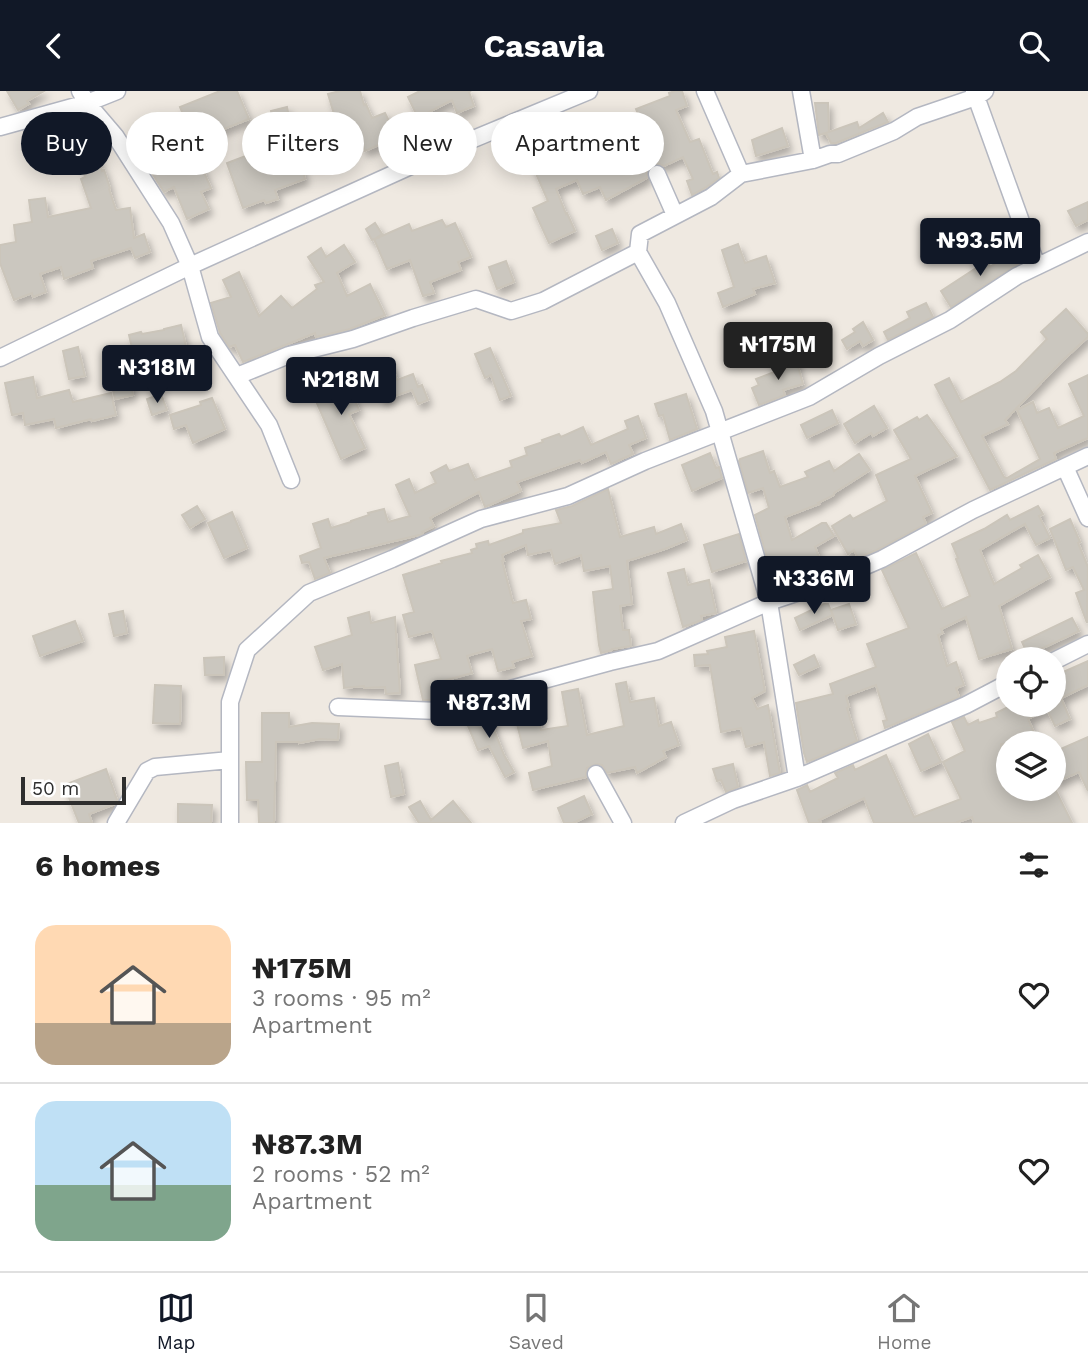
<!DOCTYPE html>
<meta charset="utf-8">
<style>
body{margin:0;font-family:"Work Sans",sans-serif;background:#f6f6f6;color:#222;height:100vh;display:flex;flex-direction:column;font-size:26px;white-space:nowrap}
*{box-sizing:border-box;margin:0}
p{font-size:23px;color:#767676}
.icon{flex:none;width:38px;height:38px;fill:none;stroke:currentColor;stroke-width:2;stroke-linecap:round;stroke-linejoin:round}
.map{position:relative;height:732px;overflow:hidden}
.drawer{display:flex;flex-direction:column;background:#fff;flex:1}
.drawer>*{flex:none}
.top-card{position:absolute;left:21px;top:21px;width:700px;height:63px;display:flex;gap:14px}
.buttons{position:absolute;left:996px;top:556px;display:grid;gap:14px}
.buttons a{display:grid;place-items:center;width:70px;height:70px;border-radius:50%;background:#fff;box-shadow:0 4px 18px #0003;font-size:35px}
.scale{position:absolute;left:21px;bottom:18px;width:105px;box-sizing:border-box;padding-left:7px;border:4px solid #2e2e2e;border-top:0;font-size:19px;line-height:24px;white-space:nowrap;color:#2e2e2e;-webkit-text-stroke:5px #fff;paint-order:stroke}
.price{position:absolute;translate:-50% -60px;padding:0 16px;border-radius:7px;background:#111827;color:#fff;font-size:23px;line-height:46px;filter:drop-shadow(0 2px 4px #0008)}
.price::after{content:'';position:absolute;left:50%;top:42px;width:21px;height:16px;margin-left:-10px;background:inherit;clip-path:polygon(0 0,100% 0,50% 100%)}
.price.on{background:#222;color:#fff}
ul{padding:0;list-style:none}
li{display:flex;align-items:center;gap:21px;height:175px;padding:0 35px}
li+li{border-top:2px solid #e0e0e0}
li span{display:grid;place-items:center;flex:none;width:196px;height:140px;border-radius:21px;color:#555}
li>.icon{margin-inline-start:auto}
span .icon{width:84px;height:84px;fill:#fffc;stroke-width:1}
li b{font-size:30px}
h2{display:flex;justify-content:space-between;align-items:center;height:84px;padding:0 35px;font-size:30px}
.pill{padding:0 24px;border-radius:32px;background:#fff;box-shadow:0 4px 18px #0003;font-size:24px;line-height:63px}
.pill.on{background:#111827;color:#fff}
header{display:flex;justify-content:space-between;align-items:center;height:91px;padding:0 35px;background:#111827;color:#fff;font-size:32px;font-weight:700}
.menu{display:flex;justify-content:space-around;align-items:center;height:98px;border-top:2px solid #e0e0e0;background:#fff;font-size:19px;color:#767676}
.menu a{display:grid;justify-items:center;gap:4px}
.menu .on{color:#111827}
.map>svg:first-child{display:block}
</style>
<header><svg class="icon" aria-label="back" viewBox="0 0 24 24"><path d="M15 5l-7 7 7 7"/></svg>Casavia<svg class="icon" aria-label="search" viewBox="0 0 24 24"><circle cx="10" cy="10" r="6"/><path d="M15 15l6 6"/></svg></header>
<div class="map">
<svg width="1088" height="732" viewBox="0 0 1088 732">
<defs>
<filter id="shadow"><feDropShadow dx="3.5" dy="5.5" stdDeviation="3.5" flood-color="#0004"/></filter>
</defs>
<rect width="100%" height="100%" fill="#efe9e1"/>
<!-- building -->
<path fill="#cbc7bf" stroke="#cbc5ba" stroke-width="2" filter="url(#shadow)" d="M7,0H44L27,10L29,13L18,19Z
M220,0H237L249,28L194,50L180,16Z
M340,0H360L364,14L366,13L372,27L385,22L397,46L365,60L357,41L322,57L323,60L300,71L305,88L275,99L278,108L266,112L264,109L243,117L227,72L277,53L271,20L287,16L294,50L336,30L328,3Z
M420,0H471L469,1L474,15L457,22L452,9L418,27L408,6Z
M675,0H682L687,15L676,19L690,51L699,48L713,83L717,81L719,87L705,97L692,104L687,90L693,88L683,66L664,75L659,73L652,74L647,81V87L606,109L600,96L583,103L577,89L556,98L566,123L567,122L575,140L549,152L533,117L548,110L531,71L534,70L529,55L540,51L551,82L608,58L602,43L617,37L616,34L639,25L636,18L670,5L669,2Z
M815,12H828L829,41L819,44Z
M883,22L888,31L836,52H831L826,42L857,31L859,37Z
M782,37L788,55L756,65L752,49Z
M88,38L102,80L104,79L110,97L109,98L116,119L130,117L134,147L144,143L150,161L135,167L131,157L91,170L93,177L64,188L61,176L40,183L46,201L33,206L32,202L14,209L0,172V154L16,151L14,134L32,131L29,109L45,107L48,126L91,117L81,88L85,86L71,44Z
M174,55L182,76L198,68L211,97L201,101L209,118L187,128L174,96L164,101L140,63L153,57L155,61Z
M1088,111V129L1076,135L1068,120Z
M442,129L446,136L455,132L471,166L458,171L461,179L430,191L434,202L423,205L410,169L387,178L374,148L372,149L366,138L375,132L382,143L375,148L409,133L412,140Z
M612,138L618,152L602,159L596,145Z
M738,153L745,172L766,165L775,192L753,198L755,203L723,216L718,202L734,196L722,159Z
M344,154L355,171L337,182L347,205L370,193L385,224L350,238L316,246L315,242L243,271L235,254L229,256L220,242L211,212L231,206L223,189L239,181L259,225L281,205L292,217L317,198L315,194L324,191L308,166L321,157L326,166Z
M1018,157L1020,159L1024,169L951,216L941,200L987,170L990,176Z
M506,170L514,191L497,198L489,176Z
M926,212L933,226L888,249L884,241L910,227L907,221Z
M1066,218L1088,243V246L1062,270L1005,329L1008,333L982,345L1004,386L1007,387L1040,368L1017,319L1033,311L1037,322L1049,317L1058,337L1084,325L1069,293L1088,284V347L1054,362L1056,368L990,399L935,294L949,287L961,311L1000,291L1016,280L1047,248L1041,241Z
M863,231L873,249L863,255L860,250L847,258L842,249L855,241L853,238Z
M181,234L188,264L151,270L149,257L133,261L129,244L141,241L142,243L164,239V238Z
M78,256L85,285L69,288L63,260Z
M490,257L511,305L500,309L491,284L485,287L475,263Z
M795,265L803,293L783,299L785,304L759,314L752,297L759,294L756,288L785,277L782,269Z
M127,273L133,304L115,308L108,277Z
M392,274L397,289L413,283L418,296L422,294L428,309L418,313L412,299L383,309L373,281Z
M344,284L359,319L349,323L365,357L341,368L316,310L329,304L324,292Z
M33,286L37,307L69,299L73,311L111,302L116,324L92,330L91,328L56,337L54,328L25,334L23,322L12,324L5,292Z
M161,303L167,319L152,324L147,308Z
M686,303L697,338L670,349L663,324L659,325L655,313Z
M212,307L225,338L193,352L186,334L174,338L170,324L201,314L200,311Z
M874,315L887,337L873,345L871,342L855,352L844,333Z
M832,319L838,332L807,347L801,334Z
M927,324L957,365L915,385L932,422L923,426L926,433L877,459L858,467L854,459L848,463L832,435L850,424L853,428L887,410L876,384L911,368L894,339L917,326L919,329Z
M638,325L646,347L629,354L633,363L611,373L606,361L582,372L580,369L517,391L521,400L485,416L479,401L430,427L434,435L422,441L423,443L419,444L324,467L330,482L315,488L309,471L302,472L300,465L321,457L313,433L328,428L331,437L351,431V430L369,424L368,422L384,418L388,431L410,425L396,394L409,388L415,402L436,392L431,382L446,374L449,380L468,373L475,389L512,376L510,370L527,364L525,357L543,351L542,349L559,343L561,346L583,336L591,354L628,338L625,330Z
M763,360L770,382L774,380L780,396L808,386L805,381L829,370L834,380L859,363L870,379L834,402V404L818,412L819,413L785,426L792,449L822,432H826L834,445L815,456L824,478L798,489L797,486L774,492L755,424L769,417L763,397L748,402L739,370L740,368Z
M710,362L716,377L719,376L722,387L692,400L682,374Z
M608,398L620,446L654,436L656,443L681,433L687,449L665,458L627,470L632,513L620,515L623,539H629L631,555L612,558V559L601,562L599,554L593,501L613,498L610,475L584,480L581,464L555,473L551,459L528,464L526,454L502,464L504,470H502L513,512L526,509L531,528L521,530L532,565L512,571L514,576L498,580L492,558L467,565L472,582L443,590L447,606L437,609H423L415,574L441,568L432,540L409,546L403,524L414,521L403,484L442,472L441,470L472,462L471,459L477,457L476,453L488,450L489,454L523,442V439L561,432L556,419L572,415Z
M197,415L205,428L190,437L182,424Z
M1038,415L1043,423L1039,425L1050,447L1036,454L1025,433L980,459L994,493L1022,477L1020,474L1038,464L1050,486L999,515L1012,558L979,568L966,526L941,538L943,542L938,544L947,575L956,571L964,594L956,597L959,606L885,637L883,630L887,629L876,594L846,605L849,616L847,617L857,650L807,671L804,662L796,612L833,603L830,593L876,576L867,553L909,537L882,479L916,462L942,518L970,505L956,468L958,467L952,453L984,438L1007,424L1010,429Z
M232,421L247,457L224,467L208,432Z
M1070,428L1080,451L1078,452L1088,476L1087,532L1076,502L1084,499L1073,476L1066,479L1050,438Z
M739,443L746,470L712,481L704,454Z
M684,478L688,494L709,489L716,522L701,525L702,529L683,536L668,482Z
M824,513H828L833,524L800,539L795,527Z
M849,513L856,533L838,539L831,519Z
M123,520L127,542L114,545L109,523Z
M369,521L371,532L395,526L400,602L386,603L385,596L364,597V595L344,597L342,573L323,579L315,556L352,544L348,527Z
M1072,527L1079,540L1028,564L1022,551Z
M75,530L83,550L40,565L33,545Z
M754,540L765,600L752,607L757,618L768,614L780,682L770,685L764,651L746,656L741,637L721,641L710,574L695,575L694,564L708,563L707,560L727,556L725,546Z
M814,564L819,575L799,584L794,574Z
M224,566V584H205L204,567Z
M1088,570V594L1061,607L1070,628L1055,635L1047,618L1028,628L1039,653H1001L1004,690L1008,688V698H1055L1072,732H974L972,726L955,732H874L864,707L819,729L821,732H809L797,699L807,694L810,701L838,687L835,682L853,674L855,679L886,664L914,726L961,708L943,671L965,660L952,631L964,626L968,634L978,629L979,632L997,626L996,622L1012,614H1054V593V594L1057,593L1054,585Z
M626,591L630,611L654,607L659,635L671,631L679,654L663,660L666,666L637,682L635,676L607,682L602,674L596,673L587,677L586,682V686L533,699L529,682L552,675L548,650L523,657L511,609L532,603L541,639L568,635L562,601L578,598L587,644L624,635L616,593Z
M155,594L181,595L180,633L153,632Z
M487,621L504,664L514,681L505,686L489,655L478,659L466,630Z
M262,622H289V636L312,632L339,633L338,649L320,648L299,652V651H276L274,732H259L258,709H247L246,671H262Z
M928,643L941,671L921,680L909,653Z
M1088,646V700L1079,681L1054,692V661Z
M398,672L404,703L391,706L385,675Z
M733,673L738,696L726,701L721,689L717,690L713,678Z
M106,678L117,709L115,713L89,723L92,732H79L64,694Z
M584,705L592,723L573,732H564L558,717Z
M420,710L431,729L453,710L471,732H419L409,716Z
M178,713L212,714L211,732H178Z"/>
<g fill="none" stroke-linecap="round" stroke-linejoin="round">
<!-- minor casing -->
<g stroke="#b4b7c1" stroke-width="19">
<path id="minor" d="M80,0L87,12L116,46L171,132L190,175L210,246L269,334L291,389
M705,0L741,83
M801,0L813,69L830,63H838L894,40L917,26L976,6L985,0
M974,0L1037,175
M0,36L87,12L117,0
M657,83L675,124
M638,161L667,212L714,320L769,511L797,687
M0,267L190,175L435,64L589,0
M237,285L289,264L353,248L413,227L476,208L511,220L543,210L638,161L640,143L711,106L741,83L813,69
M1065,376L1088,427
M1054,570L1088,553
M338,616L438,620L481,606L610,571L658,560L769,511L824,493L882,468L973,419L1088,365
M596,683L623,732
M116,732L147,680L155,676L230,669
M230,732V611L247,559L309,502L392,468L481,428L568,405L645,370L809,306L879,265L950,229L1017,185L1088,151
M684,732L733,709L797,687L966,614L1008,592"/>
</g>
<!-- minor -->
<use href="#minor" stroke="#fff" stroke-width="16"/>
</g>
</svg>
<div class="buttons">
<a><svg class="icon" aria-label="locate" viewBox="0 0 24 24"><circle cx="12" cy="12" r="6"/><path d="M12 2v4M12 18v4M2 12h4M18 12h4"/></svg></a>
<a><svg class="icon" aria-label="layers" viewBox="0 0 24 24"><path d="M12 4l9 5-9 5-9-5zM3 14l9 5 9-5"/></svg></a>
</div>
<div class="scale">50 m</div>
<b class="price" style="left:980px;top:187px">₦93.5M</b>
<b class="price on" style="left:778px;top:291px">₦175M</b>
<b class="price" style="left:157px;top:314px">₦318M</b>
<b class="price" style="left:341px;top:326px">₦218M</b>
<b class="price" style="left:814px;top:525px">₦336M</b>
<b class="price" style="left:489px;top:649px">₦87.3M</b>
<div class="top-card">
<a class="pill on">Buy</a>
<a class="pill">Rent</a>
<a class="pill">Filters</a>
<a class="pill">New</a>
<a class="pill">Apartment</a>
</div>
</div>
<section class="drawer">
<h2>6 homes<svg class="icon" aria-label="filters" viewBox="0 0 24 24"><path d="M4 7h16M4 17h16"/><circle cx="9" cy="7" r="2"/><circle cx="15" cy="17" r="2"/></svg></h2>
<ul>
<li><span style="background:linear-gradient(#ffd9b3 70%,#b9a48a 0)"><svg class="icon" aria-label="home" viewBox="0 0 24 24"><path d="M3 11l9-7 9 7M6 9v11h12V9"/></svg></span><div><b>₦175M</b><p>3 rooms · 95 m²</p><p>Apartment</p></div><svg class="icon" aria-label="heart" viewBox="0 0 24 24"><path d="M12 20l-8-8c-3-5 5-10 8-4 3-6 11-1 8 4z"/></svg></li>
<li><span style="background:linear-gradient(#bfe0f5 60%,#7fa58c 0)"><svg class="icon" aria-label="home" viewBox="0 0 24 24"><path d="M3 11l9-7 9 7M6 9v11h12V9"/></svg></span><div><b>₦87.3M</b><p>2 rooms · 52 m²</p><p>Apartment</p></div><svg class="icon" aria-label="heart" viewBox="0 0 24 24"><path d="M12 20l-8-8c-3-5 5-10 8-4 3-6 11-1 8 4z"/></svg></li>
</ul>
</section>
<nav class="menu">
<a class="on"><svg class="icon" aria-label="map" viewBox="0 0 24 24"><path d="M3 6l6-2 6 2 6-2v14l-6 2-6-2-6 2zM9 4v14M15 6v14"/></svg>Map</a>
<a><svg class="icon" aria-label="saved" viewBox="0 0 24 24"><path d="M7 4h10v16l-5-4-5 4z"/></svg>Saved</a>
<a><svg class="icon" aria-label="home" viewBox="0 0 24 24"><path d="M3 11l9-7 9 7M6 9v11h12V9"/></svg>Home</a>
</nav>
